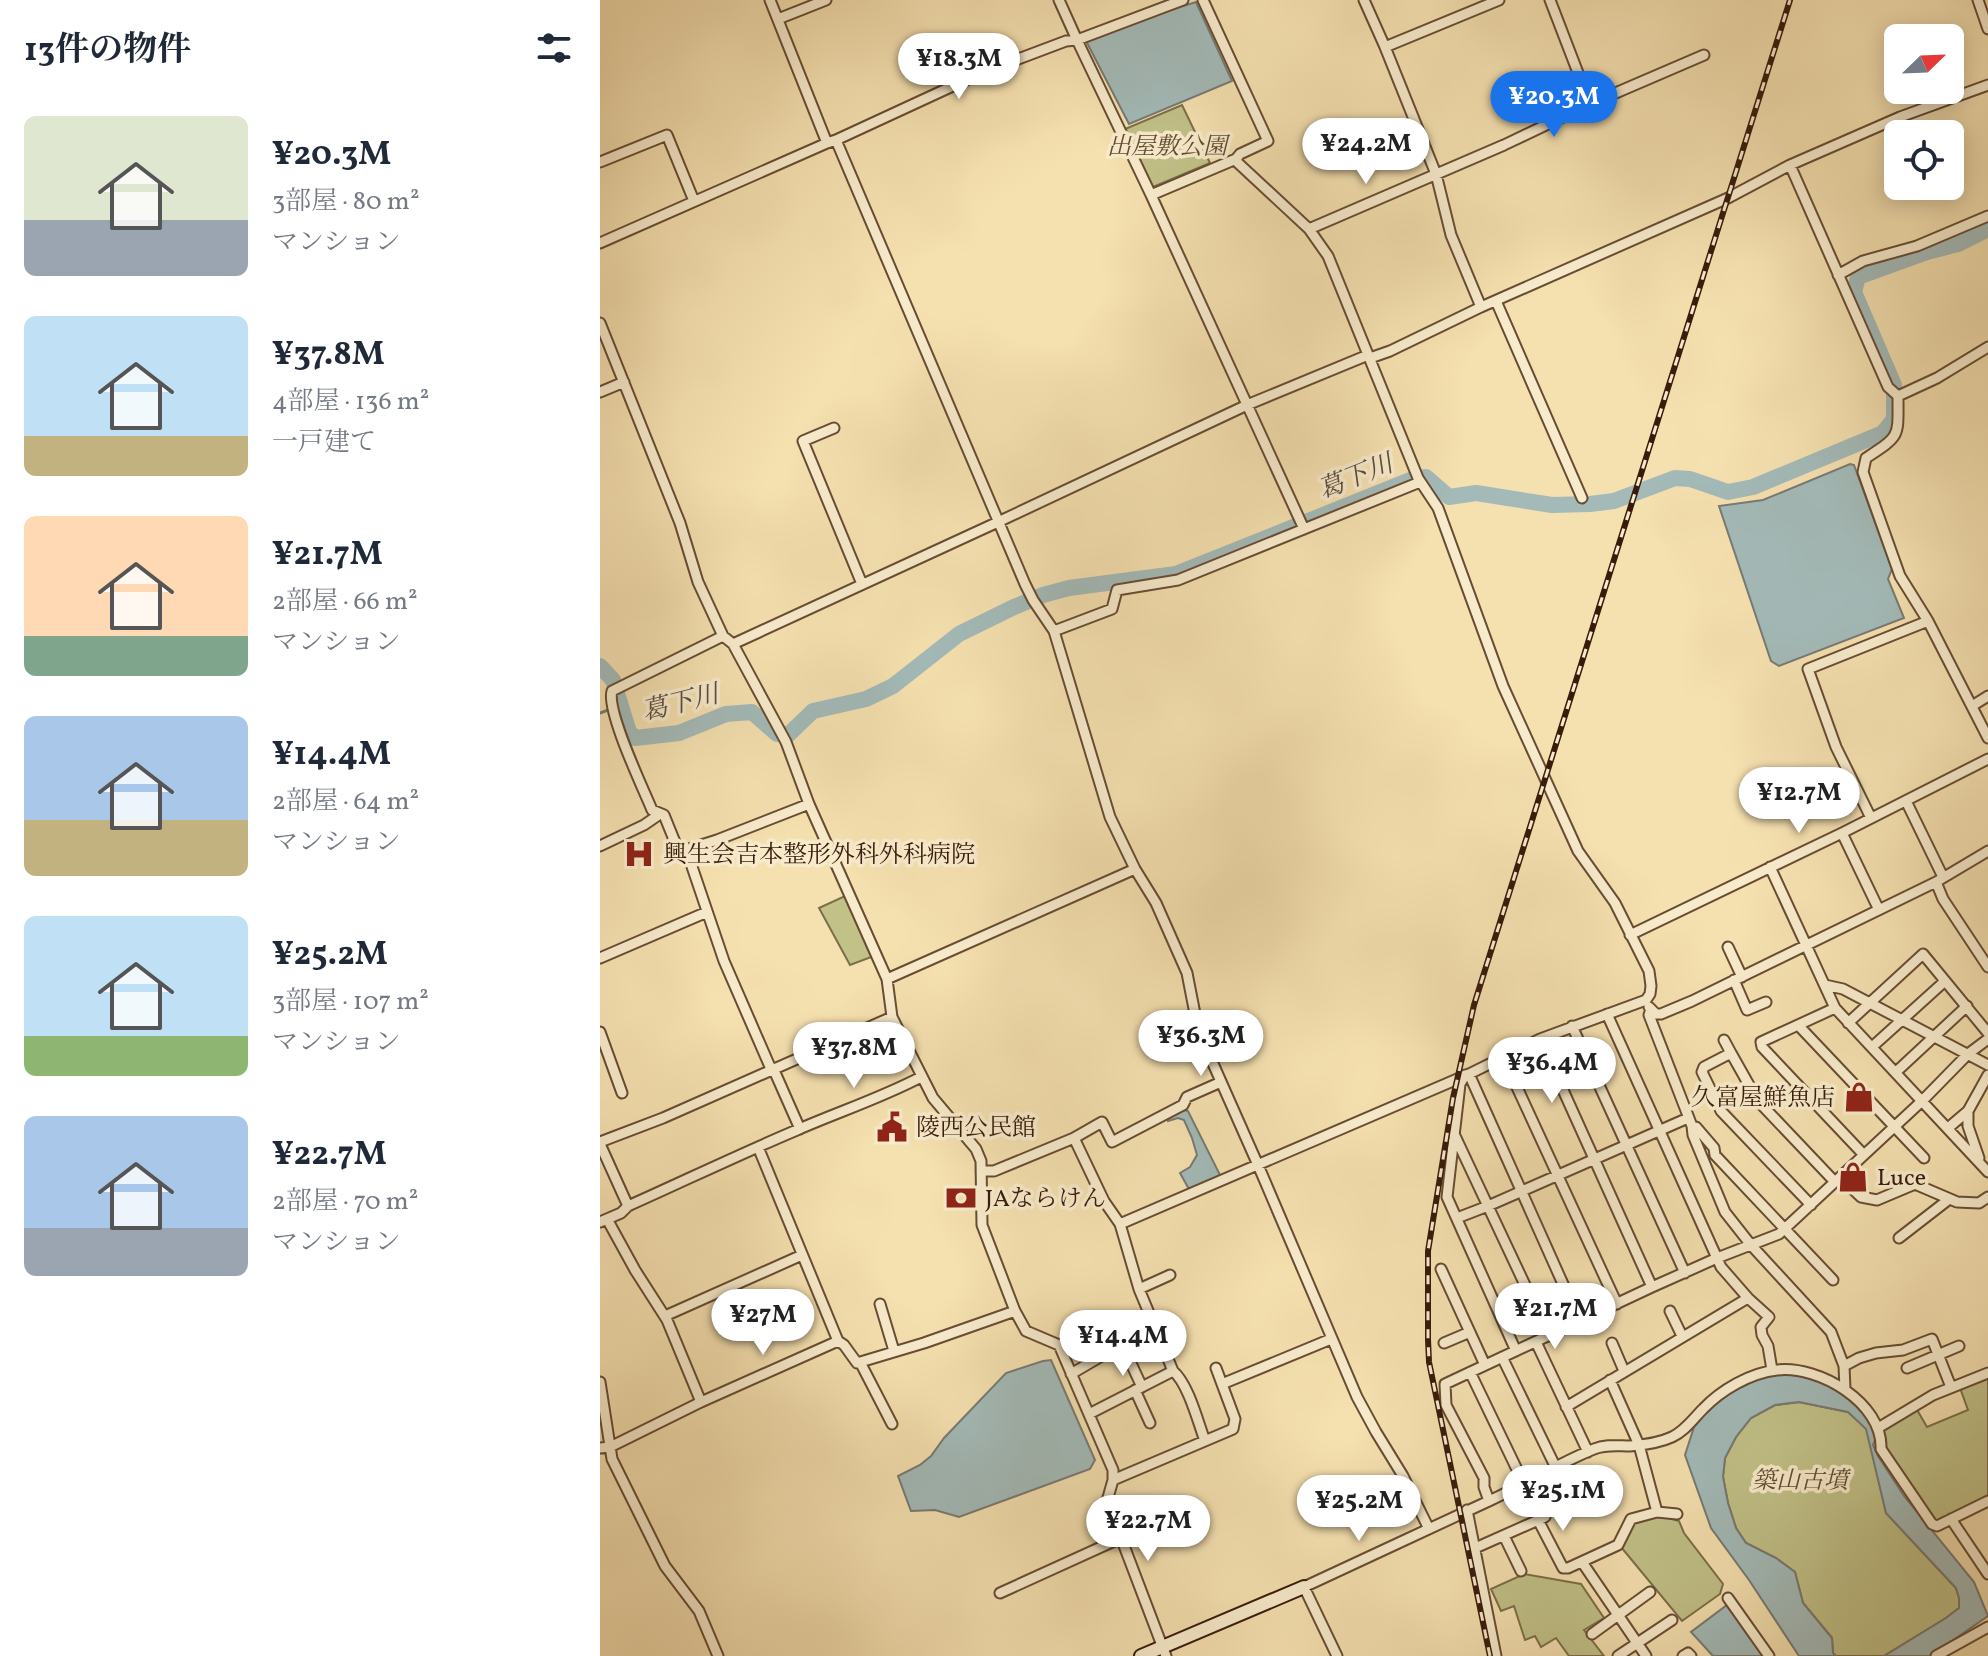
<!DOCTYPE html>
<html lang="ja">
<meta charset="utf-8">
<style>
body{margin:0;font-family:Vollkorn,"Noto Serif JP",serif;background:#f2f2f3;color:#1f2937;height:100vh;display:flex;flex-direction:column;font-size:30px;white-space:nowrap}
*{box-sizing:border-box;margin:0}
p{font-size:26px;color:#747a83}
.icon{flex:none;width:44px;height:44px;fill:none;stroke:currentColor;stroke-width:2;stroke-linecap:round;stroke-linejoin:round}
.map{position:relative;flex:1;overflow:hidden}
.drawer{display:flex;flex-direction:column;background:#fff;width:600px}
.drawer>*{flex:none}
.needle{width:52px;rotate:67deg}
.fabs{position:absolute;left:1284px;top:24px;display:grid;gap:16px}
.fabs a{display:grid;place-items:center;width:80px;height:80px;border-radius:12px;background:#fff;box-shadow:0 4px 20px #0003;font-size:40px}
.price{position:absolute;translate:-50% -68px;padding:0 18px;border-radius:28px;background:#fff;color:#222;font-size:26px;line-height:52px;filter:drop-shadow(0 2px 4px #0008)}
.price::after{content:'';position:absolute;left:50%;top:48px;width:24px;height:18px;margin-left:-12px;background:inherit;clip-path:polygon(0 0,100% 0,50% 100%)}
.price.selected{background:#1a73e8;color:#fff}
ul{padding:0;list-style:none}
li{display:flex;align-items:center;gap:24px;height:200px;padding:0 24px}
li span{display:grid;place-items:center;flex:none;width:224px;height:160px;border-radius:12px;color:#555}
li>.icon{margin-inline-start:auto}
span .icon{width:96px;height:96px;fill:#fffc;stroke-width:1}
li b{font-size:34px}
h2{display:flex;justify-content:space-between;align-items:center;height:96px;padding:0 24px;font-size:34px}
main{display:flex;flex:1;min-height:0}
.map>svg:first-child{display:block}
</style>
<main>
<section class="drawer">
<h2>13件の物件<svg class="icon" aria-label="filters" viewBox="0 0 24 24"><path d="M4 7h16M4 17h16"/><circle cx="9" cy="7" r="2"/><circle cx="15" cy="17" r="2"/></svg></h2>
<ul>
<li><span style="background:linear-gradient(#dfe7d0 65%,#9aa5b1 0)"><svg class="icon" aria-label="home" viewBox="0 0 24 24"><path d="M3 11l9-7 9 7M6 9v11h12V9"/></svg></span><div><b>¥20.3M</b><p>3部屋 · 80 m²</p><p>マンション</p></div></li>
<li><span style="background:linear-gradient(#bfe0f5 75%,#c2b280 0)"><svg class="icon" aria-label="home" viewBox="0 0 24 24"><path d="M3 11l9-7 9 7M6 9v11h12V9"/></svg></span><div><b>¥37.8M</b><p>4部屋 · 136 m²</p><p>一戸建て</p></div></li>
<li><span style="background:linear-gradient(#ffd9b3 75%,#7fa58c 0)"><svg class="icon" aria-label="home" viewBox="0 0 24 24"><path d="M3 11l9-7 9 7M6 9v11h12V9"/></svg></span><div><b>¥21.7M</b><p>2部屋 · 66 m²</p><p>マンション</p></div></li>
<li><span style="background:linear-gradient(#a9c7e8 65%,#c2b280 0)"><svg class="icon" aria-label="home" viewBox="0 0 24 24"><path d="M3 11l9-7 9 7M6 9v11h12V9"/></svg></span><div><b>¥14.4M</b><p>2部屋 · 64 m²</p><p>マンション</p></div></li>
<li><span style="background:linear-gradient(#bfe0f5 75%,#8fb573 0)"><svg class="icon" aria-label="home" viewBox="0 0 24 24"><path d="M3 11l9-7 9 7M6 9v11h12V9"/></svg></span><div><b>¥25.2M</b><p>3部屋 · 107 m²</p><p>マンション</p></div></li>
<li><span style="background:linear-gradient(#a9c7e8 70%,#9aa5b1 0)"><svg class="icon" aria-label="home" viewBox="0 0 24 24"><path d="M3 11l9-7 9 7M6 9v11h12V9"/></svg></span><div><b>¥22.7M</b><p>2部屋 · 70 m²</p><p>マンション</p></div></li>
</ul>
</section>
<div class="map">
<svg width="1388" height="1656" viewBox="0 0 1388 1656">
<rect width="100%" height="100%" fill="#f5e0b0"/>
<filter id="stains"><feTurbulence type="fractalNoise" baseFrequency=".0025" numOctaves="4"/><feColorMatrix values="0 0 0 0 .2 0 0 0 0 .09 0 0 0 0 .02 0 0 0 .5 -.17"/></filter>
<radialGradient id="worn" r=".72"><stop offset=".6" stop-color="#630" stop-opacity="0"/><stop offset="1" stop-color="#630" stop-opacity=".3"/></radialGradient>
<!-- green -->
<path fill="#c1c188" stroke="#7c6e4a" stroke-width="2" d="M582,105L610,163L553,187L525,129Z
M245,896L274,956L250,965L219,908Z
M1388,1379V1497L1335,1523L1284,1451L1283,1430L1316,1408L1327,1427L1368,1410L1360,1388Z
M1199,1402L1248,1412L1267,1429L1286,1513L1356,1588L1359,1598V1608L1346,1618L1284,1656H1236L1233,1653L1232,1638L1203,1603L1195,1572L1176,1558L1146,1543L1136,1528L1128,1503L1123,1477L1125,1458L1136,1437L1151,1418L1175,1405Z
M1062,1516L1079,1521L1084,1533L1123,1584L1120,1594L1082,1621L1021,1547C1033,1520 1031,1518 1062,1516Z
M924,1574L981,1584L1004,1618L984,1630L1004,1656H969L956,1638L941,1647L935,1636L925,1640L914,1606L901,1611L891,1589Z"/>
<!-- water -->
<path fill="#a3bab8" stroke="#787a73" stroke-width="2" d="M596,2L632,81L529,124L484,37Z
M1250,464L1254,465L1292,569L1288,579L1304,618L1179,666L1171,661L1119,506L1163,500Z
M584,1110L588,1111L621,1177L590,1191L580,1173L590,1167L597,1155L592,1138L584,1120L578,1118L568,1121L567,1119Z
M451,1360L495,1460L490,1469L359,1517L335,1510L311,1511L298,1476L320,1465L331,1456L344,1438L406,1373L443,1361Z
M1172,1372L1198,1375L1226,1381L1254,1400L1272,1426L1276,1438L1273,1445L1278,1456L1304,1496L1374,1582L1388,1616L1330,1656H1284L1346,1618L1359,1608V1598L1356,1588L1286,1513L1266,1429L1248,1412L1199,1402L1175,1405L1151,1418L1136,1437L1125,1458L1123,1477L1128,1503L1136,1528L1146,1543L1176,1558L1195,1572L1203,1603L1232,1638L1233,1653L1236,1656H1199L1149,1580L1111,1528L1085,1455L1094,1427L1099,1418L1115,1402L1135,1389Z
M1127,1605L1163,1656H1113L1091,1632Z"/>
<g fill="none" stroke-linecap="round" stroke-linejoin="round">
<!-- stream -->
<path stroke="#787a73" stroke-width="3" d="M0,713L21,705"/>
<!-- river -->
<path stroke="#a3bab8" stroke-width="16" d="M0,666L13,680L29,732L35,738L79,733L126,714L152,712L177,734H189L213,711L266,699L293,686L359,634L414,607L443,595L469,588L576,574L813,479L826,477L849,497L876,493L952,505L990,504L1014,501L1075,478L1090,479L1128,492L1153,487L1283,433L1294,419V385L1254,292L1258,277L1327,252L1358,244L1388,229"/>
<!-- street casing -->
<g stroke="#674c34" stroke-width="13">
<path id="street" d="M170,0L227,143L236,140L425,584L433,600L454,631L510,817L535,869L556,903L587,973L596,1019L607,1050L658,1165L757,1397L776,1432L803,1476L829,1529
M459,0L477,40L551,195
M764,0L785,47L836,174L851,235L881,307
M950,0L990,104
M1378,0L1388,29
M178,19L226,0
M785,47L899,0
M236,140L381,73L466,41L477,40L583,0
M636,159L551,195L704,529
M0,162L67,135L94,201
M1190,165L1288,387L1298,396C1298,438 1301,435 1266,458L1263,472L1300,576L1328,621L1388,738
M709,229L904,145L990,104L1104,55
M0,243L227,143
M1238,275L1263,261L1317,246L1388,216
M896,301L982,498
M0,323L80,523L98,582L123,636L133,644L186,742L209,804L287,979L292,1017L333,1098L376,1149L381,1161L382,1225L415,1311L426,1331L459,1345L513,1470V1480L507,1501L566,1656
M770,358L790,351L881,307L1128,198L1190,165L1300,117L1388,85
M0,392L24,382
M1298,396L1337,378L1388,347
M234,428L203,441L262,584
M454,631L512,609L517,590L578,580L820,482
M123,636L12,691C6,711 43,788 52,810L64,815L79,852L117,840L209,804
M133,644L398,522L647,405L768,355
M1372,706L1388,696
M1306,801L1343,877
M1271,818L1236,747L1208,669L1328,621
M1242,833L1279,910
M0,846L44,825L60,814
M86,849L124,961L171,1069
M1170,867L1235,1008L1388,1172
M1336,882L1343,899L1388,967
M1030,935L1242,833L1388,759
M1128,947L1142,977
M0,958L107,912
M287,979L535,869
M1134,980L1147,1010L1166,1002
M1225,985L1243,989L1388,1065
M1049,1007L1056,1014H1061L1092,1001L1336,882L1388,851
M1235,1008L1161,1042L1162,1047L1264,1155
M1051,1009L1049,1015L1092,1126L1093,1135L1125,1212L1151,1245L1231,1332L1244,1366L1245,1389
M1248,1023L1323,954L1388,1033
M1198,1025L1324,1158
M972,1026L1085,1273
M0,1032L22,1093
M940,1039L1052,1287
M1124,1040L1131,1053
M1272,1047L1345,981
M903,1057L1017,1304
M173,1068L200,1129
M1296,1072L1367,1006
M869,1074L980,1322
M865,1075L860,1084L847,1197L916,1351
M1368,1111V1126L1379,1158
M1092,1126L1096,1127L1114,1148L1115,1155L1233,1280
M1348,1128L1368,1111L1388,1075
M855,1136L949,1336
M474,1138L502,1122L512,1142L583,1105L587,1097L621,1082
M0,1142L63,1118L292,1017
M0,1144L28,1206
M158,1147L238,1341L244,1345L257,1363L324,1343L415,1311
M381,1171H394L474,1138L504,1201L520,1224L539,1289L573,1371C588,1383 598,1422 605,1441
M1240,1177L1261,1197L1277,1200L1315,1184L1357,1202L1379,1203L1388,1197
M1211,1205L1121,1111L1102,1072L1104,1067L1131,1053L1158,1101L1235,1182
M857,1218L888,1206L1088,1118
M7,1219L35,1270L67,1320L101,1402
M0,1222L21,1213L28,1206C84,1181 140,1154 197,1130C238,1112 281,1098 321,1077
M520,1224L869,1074L940,1039L1046,1000L1050,994L1051,986L1049,971L1015,903L978,851L903,686L838,508L818,478L728,256L709,229L638,163L636,159L640,154L668,141L603,0
M1299,1238L1348,1200
M841,1269L885,1365
M539,1289L570,1275
M1148,1298L1169,1317L1161,1327L1162,1335L1168,1346L1172,1370
M280,1304L294,1351
M1070,1311L1082,1336
M65,1316L202,1255
M936,1342L988,1452
M844,1343L870,1332
M1012,1343L1024,1371
M522,1344L542,1387
M902,1357L956,1468
M260,1362L292,1424
M1244,1366L1259,1358L1276,1353L1303,1350L1332,1339L1351,1387
M1307,1368L1359,1346
M870,1372L924,1484
M471,1374L522,1344L555,1328
M1010,1380L1039,1445L1057,1512
M0,1382L12,1459L65,1566L99,1611L118,1656
M622,1384L731,1339
M535,1390L550,1423
M966,1407L1148,1298L1121,1267L1007,1014
M489,1414L573,1371
M1278,1428L1333,1395L1388,1373
M0,1448L10,1447L101,1402L238,1341
M513,1480L633,1429L635,1419L616,1368
M889,1501L884,1487V1478L846,1405L845,1384L1052,1287L1117,1258L1179,1234L1322,1101L1368,1054L1388,1039
M867,1510L896,1656
M1351,1519L1388,1574
M938,1520L963,1568H968L1018,1545L1031,1519L1057,1512L1077,1514
M904,1536L921,1571
M873,1549L945,1517L947,1511L934,1480
M982,1562L1046,1656
M400,1593L521,1538
M1128,1598L1169,1656
M992,1634L1050,1592
M737,1656L704,1587C766,1558 829,1529 891,1500C926,1484 959,1463 994,1449C1006,1444 1018,1446 1030,1446C1044,1445 1059,1443 1072,1437C1085,1431 1093,1419 1103,1409C1121,1390 1150,1373 1177,1370C1219,1365 1283,1403 1281,1449L1332,1524L1337,1526L1388,1501
M1018,1656L1072,1620
M1083,1656L1088,1653L1091,1656
M1336,1656L1388,1627"/>
</g>
<!-- secondary casing -->
<g stroke="#381b0b" stroke-width="16">
<path id="secondary" d="M541,1656L704,1587"/>
</g>
<!-- street -->
<use href="#street" stroke="#f8ebcc" stroke-width="9"/>
<!-- secondary -->
<use href="#secondary" stroke="#f8ebcc" stroke-width="12"/>
<!-- rail casing -->
<g stroke="#381b0b" stroke-width="6">
<path id="rail" d="M890,1656L829,1362L828,1339V1251L853,1098L874,1005L1190,0"/>
</g>
<!-- rail -->
<use href="#rail" stroke="#f8ebcc" stroke-width="3" stroke-dasharray="9" stroke-linecap="butt"/>
</g>
<!-- icons -->
<defs>
<g id="hospital-bare" transform="scale(2.4)"><path d="M-5-5h3v3.5h4V-5h3V5h-3V1.5h-4V5h-3Z" fill="#8f2418" stroke="#f8ebcc" stroke-width="2.5" paint-order="stroke"/></g>
<g id="shop-bare" transform="scale(2.4)"><path d="M-5-2.5h2.3a2.7 3.5 0 0 1 5.4 0H5L5.5 6h-11ZM-1.5-2.5h3a1.5 2.3 0 0 0-3 0Z" fill="#8f2418" stroke="#f8ebcc" stroke-width="2.5" paint-order="stroke"/></g>
<g id="civic-bare" transform="scale(2.4)"><path d="M-.6-6.5H3V-4.5H.6V-3L4-1V1h2V6H-6V1h2V-1L-.6-3ZM-1.2 2.5V6h2.4V2.5Z" fill="#8f2418" stroke="#f8ebcc" stroke-width="2.5" paint-order="stroke"/></g>
<g id="bank-bare" transform="scale(2.4)"><path d="M-6-4H6V4H-6ZM0-2.3a2.3 2.3 0 1 0 0 4.6a2.3 2.3 0 1 0 0-4.6Z" fill="#8f2418" stroke="#f8ebcc" stroke-width="2.5" paint-order="stroke"/></g>
</defs>
<g fill-rule="evenodd">
<use href="#hospital-bare" x="39" y="854"/>
<use href="#shop-bare" x="1259" y="1097"/>
<use href="#civic-bare" x="292" y="1127"/>
<use href="#shop-bare" x="1253" y="1177"/>
<use href="#bank-bare" x="361" y="1198"/>
</g>
<g text-anchor="middle" stroke-width="7" stroke-linejoin="round" paint-order="stroke">
<!-- park labels -->
<g font-size="24" font-style="italic" fill="#614d30" stroke="#f8ebcc">
<text x="567" y="154">出屋敷公園</text>
<text x="1200" y="1488">築山古墳</text>
</g>
<!-- poi labels -->
<g font-size="24" fill="#381b0b" stroke="#f8ebcc" text-anchor="start">
<text x="63" y="862">興生会吉本整形外科外科病院</text>
<text x="1235" y="1105" text-anchor="end">久富屋鮮魚店</text>
<text x="316" y="1135">陵西公民館</text>
<text x="1277" y="1185">Luce</text>
<text x="385" y="1206">JAならけん</text>
</g>
<!-- water labels -->
<g font-size="26" font-style="italic" fill="#584b3f" stroke="#f8ebcc">
<text transform="translate(755 476) rotate(-22)" y="9">葛下川</text>
<text transform="translate(80 702) rotate(-14)" y="9">葛下川</text>
</g>
</g>
<rect width="100%" height="100%" filter="url(#stains)"/>
<rect width="100%" height="100%" fill="url(#worn)"/>
</svg>
<div class="fabs">
<a><svg class="needle" viewBox="-14 -14 28 28"><path d="M0-13l5 13h-10z" fill="#e53935"/><path d="M0 13l5-13h-10z" fill="#747a83"/></svg></a>
<a><svg class="icon" aria-label="locate" viewBox="0 0 24 24"><circle cx="12" cy="12" r="6"/><path d="M12 2v4M12 18v4M2 12h4M18 12h4"/></svg></a>
</div>
<b class="price" style="left:359px;top:101px">¥18.3M</b>
<b class="price selected" style="left:954px;top:139px">¥20.3M</b>
<b class="price" style="left:766px;top:186px">¥24.2M</b>
<b class="price" style="left:1199px;top:835px">¥12.7M</b>
<b class="price" style="left:601px;top:1078px">¥36.3M</b>
<b class="price" style="left:254px;top:1090px">¥37.8M</b>
<b class="price" style="left:952px;top:1105px">¥36.4M</b>
<b class="price" style="left:955px;top:1351px">¥21.7M</b>
<b class="price" style="left:163px;top:1357px">¥27M</b>
<b class="price" style="left:523px;top:1378px">¥14.4M</b>
<b class="price" style="left:963px;top:1533px">¥25.1M</b>
<b class="price" style="left:759px;top:1543px">¥25.2M</b>
<b class="price" style="left:548px;top:1563px">¥22.7M</b>
</div>
</main>
